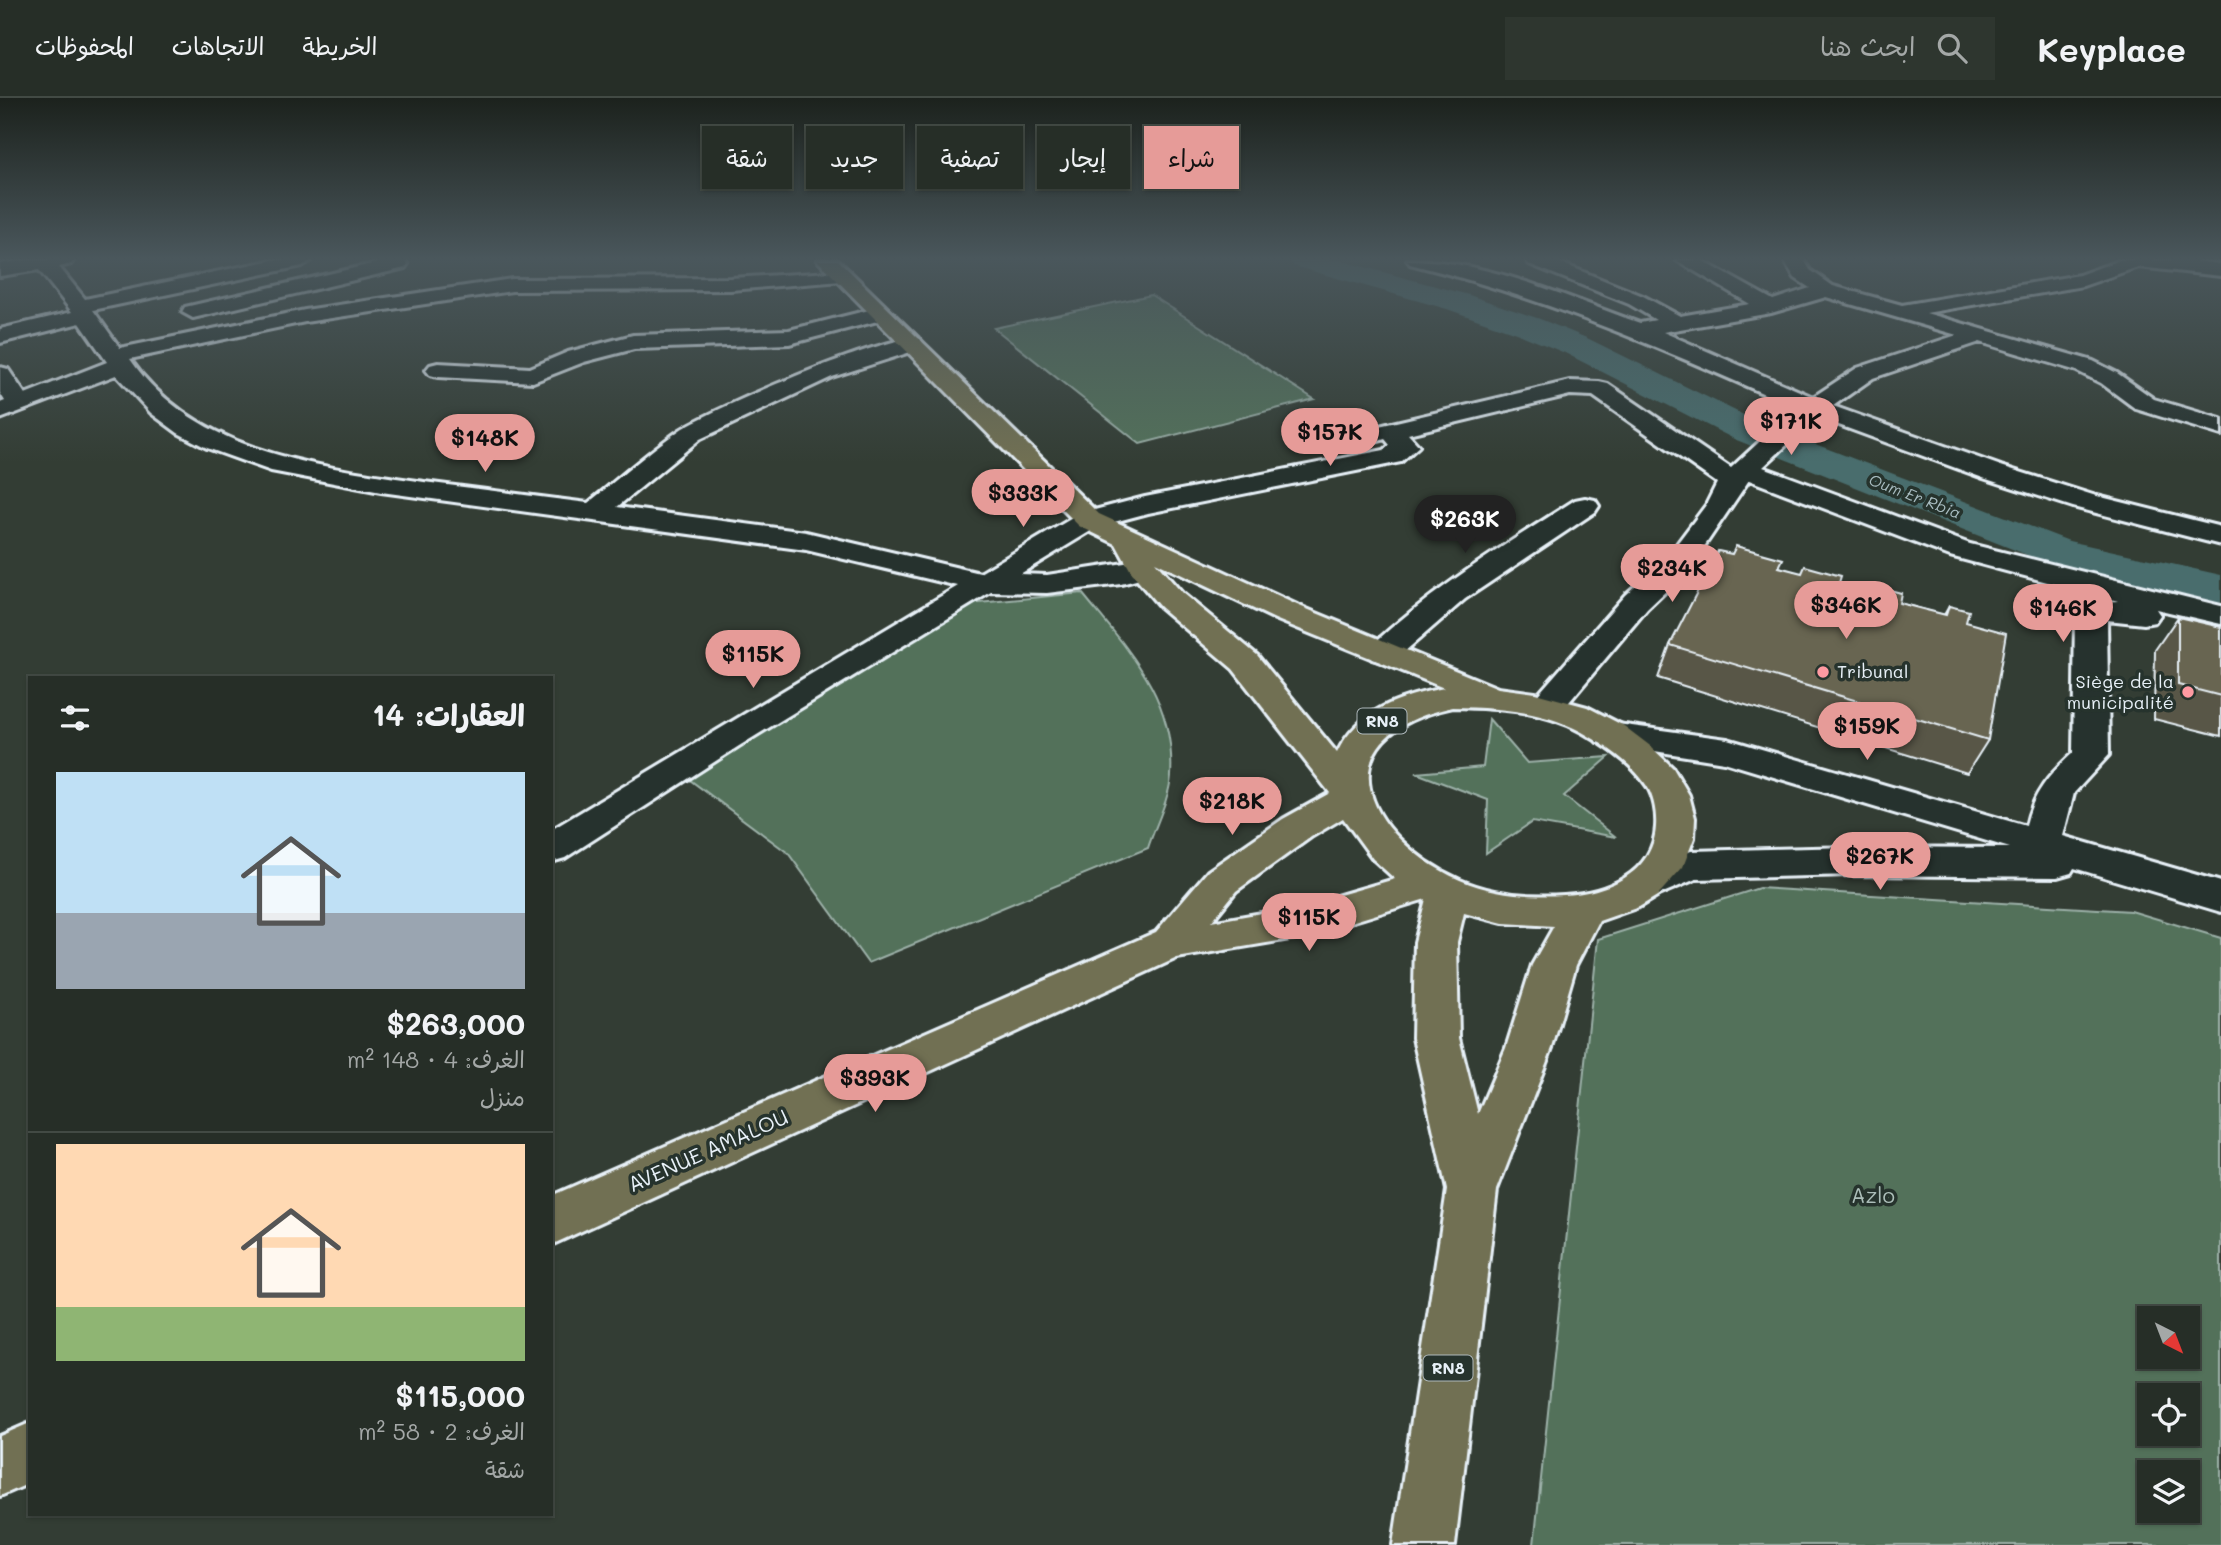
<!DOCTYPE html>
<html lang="ar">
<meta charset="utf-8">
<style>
body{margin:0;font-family:Mali,"Playpen Sans Arabic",sans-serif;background:#2e362f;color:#f1f3f6;direction:rtl;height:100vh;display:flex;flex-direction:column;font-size:26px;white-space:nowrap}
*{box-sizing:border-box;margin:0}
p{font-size:23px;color:#a4a8a7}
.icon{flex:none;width:38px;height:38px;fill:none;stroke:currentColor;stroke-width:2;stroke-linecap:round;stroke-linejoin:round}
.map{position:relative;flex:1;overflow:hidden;direction:ltr}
.side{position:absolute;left:28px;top:578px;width:525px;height:840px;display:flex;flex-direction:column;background:#262e27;border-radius:0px;box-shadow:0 2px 5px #0004,0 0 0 2px #424a44;direction:rtl}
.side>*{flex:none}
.banner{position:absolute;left:574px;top:28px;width:665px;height:63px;direction:rtl;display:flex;gap:14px}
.needle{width:46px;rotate:138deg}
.controls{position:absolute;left:2137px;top:1208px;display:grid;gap:14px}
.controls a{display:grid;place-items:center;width:63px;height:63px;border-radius:0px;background:#262e27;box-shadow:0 2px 5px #0004,0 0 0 2px #424a44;font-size:35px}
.price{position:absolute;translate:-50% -60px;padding:0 16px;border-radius:24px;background:#e69b98;color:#111;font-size:23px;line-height:46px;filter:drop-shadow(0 2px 4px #0008)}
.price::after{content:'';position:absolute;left:50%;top:42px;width:21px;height:16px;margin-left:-10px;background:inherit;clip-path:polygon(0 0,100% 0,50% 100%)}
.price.on{background:#222;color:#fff}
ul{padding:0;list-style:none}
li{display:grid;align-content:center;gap:14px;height:371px;padding:0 28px}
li+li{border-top:2px solid #424a44}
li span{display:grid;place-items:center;height:217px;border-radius:0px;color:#555}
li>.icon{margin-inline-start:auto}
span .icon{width:126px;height:126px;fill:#fffc;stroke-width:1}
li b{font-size:30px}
h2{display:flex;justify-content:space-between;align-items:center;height:84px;padding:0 28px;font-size:30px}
.pill{padding:0 24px;border-radius:0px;background:#262e27;box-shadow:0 2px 5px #0004,0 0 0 2px #424a44;font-size:24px;line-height:63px}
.pill.on{background:#e69b98;color:#111}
header{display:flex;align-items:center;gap:42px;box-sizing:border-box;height:98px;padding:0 35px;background:#262e27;border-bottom:2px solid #424a44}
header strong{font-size:33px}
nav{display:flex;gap:38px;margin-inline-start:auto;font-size:24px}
.search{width:490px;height:63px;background:#2e362f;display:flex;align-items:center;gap:18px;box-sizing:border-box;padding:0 24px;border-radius:0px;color:#a4a8a7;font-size:26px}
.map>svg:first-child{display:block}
</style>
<header>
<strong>Keyplace</strong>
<div class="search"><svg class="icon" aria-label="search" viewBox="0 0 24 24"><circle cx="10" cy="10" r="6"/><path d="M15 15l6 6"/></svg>ابحث هنا</div>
<nav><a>الخريطة</a><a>الاتجاهات</a><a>المحفوظات</a></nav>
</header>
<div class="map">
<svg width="2221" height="1447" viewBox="0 0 2221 1447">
<rect width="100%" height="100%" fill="#333d34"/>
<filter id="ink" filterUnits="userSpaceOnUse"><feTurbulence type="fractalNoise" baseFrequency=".0143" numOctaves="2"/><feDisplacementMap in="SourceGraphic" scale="14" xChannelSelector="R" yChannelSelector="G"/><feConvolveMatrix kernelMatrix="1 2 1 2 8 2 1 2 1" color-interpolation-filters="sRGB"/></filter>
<g filter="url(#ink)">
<!-- green -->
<path fill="#52715a" stroke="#9db1a9" stroke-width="2" fill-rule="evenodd" d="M1151,197L1314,301L1140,346L994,230Z
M1082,495C1128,552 1176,600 1171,678C1169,702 1155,728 1148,750L868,865L788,755L682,676L968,506Z
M1489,621L1527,665L1609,659L1564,698L1616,739L1532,724L1486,755L1488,702L1416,675L1483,669Z
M1759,790L2131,813L2221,840V1447H1534L1598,841ZM2149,1220H2188V1258H2149ZM2149,1297H2188V1335H2149ZM2149,1374H2188V1412H2149Z"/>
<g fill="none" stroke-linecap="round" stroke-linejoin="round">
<!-- river -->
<path fill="#496d6d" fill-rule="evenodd" d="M1289,162H1338L1469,197L1540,221L1589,241L1760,325L2069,443L2221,477V505L2040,462L1734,341L1565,255L1516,235L1447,211L1294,168Z"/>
<!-- minor casing -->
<g stroke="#e8f1f8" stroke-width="6">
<path id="minor" d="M25,162H74L71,166L59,169L85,201L273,162H312L302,168L93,212L120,250L305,212L512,181L730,180L849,173L852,177L842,183L730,192L512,193L305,224L130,261C195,355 318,369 424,384C479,391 533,398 588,405C618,381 648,354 680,332C710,312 891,234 920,241L923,246L920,251L832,279L700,341L617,409L806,434L980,475L1079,416L1145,399L1384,352L1390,347L1385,341L1371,345L1362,342L1358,337L1362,332L1570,283L1599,284L1608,286L1731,370L1796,310C1668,253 1547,200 1410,166L1407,162C1488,162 1565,199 1640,225L1656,222L1629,206L1529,166L1526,162H1554L1643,198L1680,218L1750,206L1676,162H1701L1773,202L1810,190L1795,180L1784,162H1804L1810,172L1833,188L1902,207L2079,177L2120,162H2184L2221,166V178L2138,169L2083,188L1926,215L2093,263L2117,275L2154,301L2221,321V337L2136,311L2101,285L2077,273L1980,244L1873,280L1833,308L2001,368L2093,397L2221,429V447L2073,409L1983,380L1817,319L1763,369L1970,446L2221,508V526L2156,511L2160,517L2155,524L2144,526L2107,522L2109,657L2074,695L2063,738L2221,784V814L2074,770L2071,775L2057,779L1853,777L1696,781L1644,803L1630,798L1624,788L1630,778L1691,753L1853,749L2010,750L1724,664L1597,644L1592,636L1597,628L1610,625L1727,641L2026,728C2033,695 2049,677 2073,655L2075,520L2088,505L2118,503L1950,458L1749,382L1689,471L1647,511L1559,616L1547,619L1535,616L1530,608L1535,600L1625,497L1667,459L1706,407L1717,385L1593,298L1570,297L1408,336L1419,348L1401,364L1148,415L1099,428L1020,476L1047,477L1144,462L1155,465L1159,471L1155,477L1121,486L1047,495L991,494L739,648L565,760L551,764V732L958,488L806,452L381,394L271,373L207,350L178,335L151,315L116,277L0,321V305L5,303L0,295V269L8,271L25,296L107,264L80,225L0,245V231L72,214L39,172L0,178V166ZM1826,199L1957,237L1857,270L1813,299L1663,234L1771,215Z
M389,162H405L408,166L405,170L193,220L182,214L185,209Z
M881,209L892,215L889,220L789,246L634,251L584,264L533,284L438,279L430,277L426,272L430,267L438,265L530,270L568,254L633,237L789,232Z
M1585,400L1595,402L1599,408L1595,414L1465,501L1396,561L1384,564L1372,561L1368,554L1372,547C1434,490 1505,447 1575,402Z"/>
</g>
<!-- major casing -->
<g stroke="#e8f1f8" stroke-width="6">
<path id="major" d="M817,162H838L1099,416L1297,507L1498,590L1535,595L1587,609L1624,628L1649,647L1673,670L1689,697L1695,720L1694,740L1683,769L1657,798L1639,809L1599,823L1576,867L1552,950L1497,1092L1455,1447H1393L1447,1092L1413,940L1415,844L1426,801L1302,839L1177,860L551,1147V1098L1156,834L1208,773L1283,721L1330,695L1233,571L1160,509L1133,477L1116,446L1079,428ZM1155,464L1275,521L1444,590C1399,599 1359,611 1337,655L1257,557L1182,495ZM1453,609C1497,610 1542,612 1582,634C1605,647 1632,665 1647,688C1654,699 1657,715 1656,729C1653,776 1606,795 1564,797C1530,799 1492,796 1460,782C1364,739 1318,638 1453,609ZM1343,720L1373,761L1395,781L1302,808L1211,824L1236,793L1311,739ZM1464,815L1503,825L1554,828L1532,867L1506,950L1478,1016L1459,940L1457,844Z
M30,1325V1385L0,1398V1338Z"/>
</g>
<!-- minor -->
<use href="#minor" fill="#26332d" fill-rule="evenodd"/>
<!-- major -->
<use href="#major" fill="#716f52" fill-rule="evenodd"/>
</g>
<!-- wall -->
<path fill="#595746" stroke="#e8f1f8" stroke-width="2" d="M1732,456L1779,469L1838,488L1871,497L1875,488L1899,505L1944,517L1949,508L1966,524L1988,642L1967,675L1658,580L1670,547Z
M2178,519L2221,529V638L2154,621L2155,552Z"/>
<!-- building -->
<path fill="#686551" stroke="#e8f1f8" stroke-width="2" d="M1736,448L1783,461L1779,469L1802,475L1805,468L1841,478L1838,488L1872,497L1875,488L1901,495L1899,505L1946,517L1949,508L1969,513L1966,524L2006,535L1988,642L1670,547L1718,453L1732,456Z
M2178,519L2221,529V598L2178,587Z"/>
</g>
<!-- sky -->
<linearGradient id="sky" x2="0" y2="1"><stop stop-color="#1c221d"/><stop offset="0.44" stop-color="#4a575c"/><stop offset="1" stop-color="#4a575c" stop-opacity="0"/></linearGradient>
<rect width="2221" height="365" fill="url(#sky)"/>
<!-- markers -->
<g fill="#ff9aa2" stroke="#26332d" stroke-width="2.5">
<circle cx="1823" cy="574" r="7"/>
<circle cx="2188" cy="594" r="7"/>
</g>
<g text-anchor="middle" stroke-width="7" stroke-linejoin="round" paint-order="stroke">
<!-- far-water labels -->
<g font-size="16" font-style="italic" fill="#a8bcc0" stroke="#26332d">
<text transform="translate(1915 398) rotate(21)" y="6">Oum Er Rbia</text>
</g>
<!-- shield labels -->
<g fill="#26332d" stroke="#aeb8bb" stroke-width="2">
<rect x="1357.5" y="610.5" width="49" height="25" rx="5"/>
<rect x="1423.5" y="1257.5" width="49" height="25" rx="5"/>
</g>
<g font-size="16" font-weight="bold" fill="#e8f1f8">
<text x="1382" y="629">RN8</text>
<text x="1448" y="1276">RN8</text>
</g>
<!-- poi labels -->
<g font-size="18" fill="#e8f1f8" stroke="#26332d" text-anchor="start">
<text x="1837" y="580">Tribunal</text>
<text x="2174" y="590" text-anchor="end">Siège de la<tspan x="2174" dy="21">municipalité</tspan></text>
</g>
<!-- near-street labels -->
<g font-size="21" fill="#e8f1f8" stroke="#26332d">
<text transform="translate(708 1053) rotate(-24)" y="7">AVENUE AMALOU</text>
</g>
<!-- near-park labels -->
<g font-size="21" fill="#acbeb9" stroke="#26332d">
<text x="1873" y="1105">Azlo</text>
</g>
</g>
</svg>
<div class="controls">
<a><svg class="needle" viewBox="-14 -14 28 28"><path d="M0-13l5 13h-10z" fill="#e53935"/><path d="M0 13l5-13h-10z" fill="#a4a8a7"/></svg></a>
<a><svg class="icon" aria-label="locate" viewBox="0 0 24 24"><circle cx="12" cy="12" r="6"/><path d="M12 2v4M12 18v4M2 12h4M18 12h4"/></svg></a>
<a><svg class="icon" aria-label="layers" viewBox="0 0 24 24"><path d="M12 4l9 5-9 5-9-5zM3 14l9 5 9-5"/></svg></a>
</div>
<b class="price" style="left:1791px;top:359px">$171K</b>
<b class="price" style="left:1330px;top:370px">$157K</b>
<b class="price" style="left:485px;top:376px">$148K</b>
<b class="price" style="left:1023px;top:431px">$333K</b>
<b class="price on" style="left:1465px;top:457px">$263K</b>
<b class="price" style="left:1672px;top:506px">$234K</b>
<b class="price" style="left:1846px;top:543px">$346K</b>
<b class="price" style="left:2063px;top:546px">$146K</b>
<b class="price" style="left:753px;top:592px">$115K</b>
<b class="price" style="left:1867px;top:664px">$159K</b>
<b class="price" style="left:1232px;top:739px">$218K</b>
<b class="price" style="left:1880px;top:794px">$267K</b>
<b class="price" style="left:1309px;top:855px">$115K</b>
<b class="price" style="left:875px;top:1016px">$393K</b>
<div class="banner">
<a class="pill on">شراء</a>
<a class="pill">إيجار</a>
<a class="pill">تصفية</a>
<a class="pill">جديد</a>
<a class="pill">شقة</a>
</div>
<section class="side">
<h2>العقارات: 14<svg class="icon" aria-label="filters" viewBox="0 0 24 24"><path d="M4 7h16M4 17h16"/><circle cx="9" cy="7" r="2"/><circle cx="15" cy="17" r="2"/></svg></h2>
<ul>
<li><span style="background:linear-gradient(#bfe0f5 65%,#9aa5b1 0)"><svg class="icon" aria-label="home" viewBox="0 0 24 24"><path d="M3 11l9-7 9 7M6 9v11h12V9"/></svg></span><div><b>$263,000</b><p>الغرف: 4 · 148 m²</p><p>منزل</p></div></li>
<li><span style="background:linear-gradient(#ffd9b3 75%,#8fb573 0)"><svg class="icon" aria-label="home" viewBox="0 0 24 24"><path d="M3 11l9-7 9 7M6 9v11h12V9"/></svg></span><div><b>$115,000</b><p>الغرف: 2 · 58 m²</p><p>شقة</p></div></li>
</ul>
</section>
</div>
